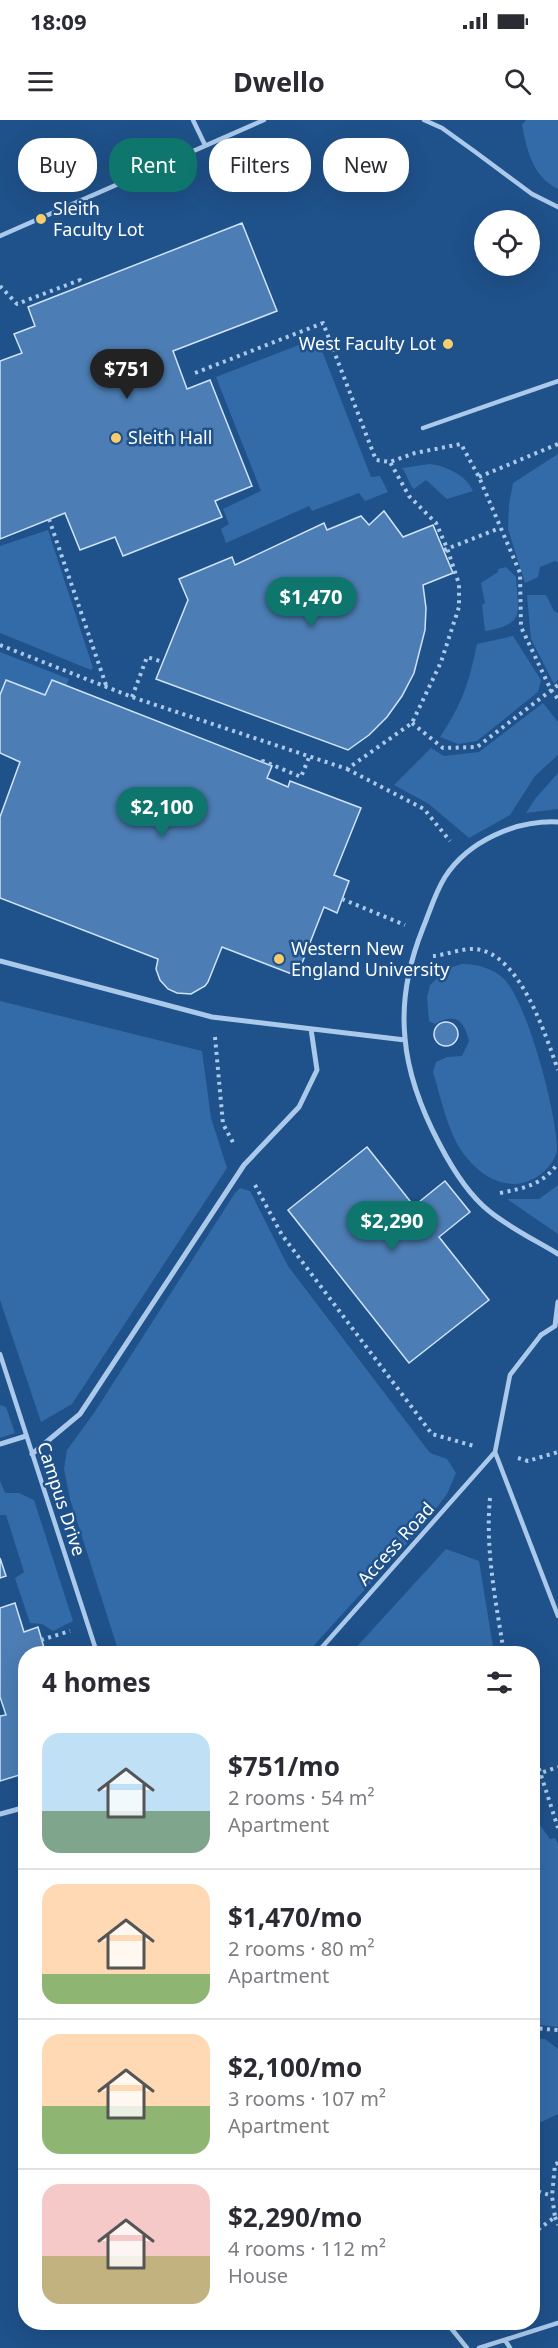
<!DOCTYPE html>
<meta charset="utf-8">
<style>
body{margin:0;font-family:"Noto Sans",sans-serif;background:#f2f2f3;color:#2b2b33;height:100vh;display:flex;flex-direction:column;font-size:22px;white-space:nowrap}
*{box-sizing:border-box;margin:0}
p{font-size:20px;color:#7c7c81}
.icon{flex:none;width:33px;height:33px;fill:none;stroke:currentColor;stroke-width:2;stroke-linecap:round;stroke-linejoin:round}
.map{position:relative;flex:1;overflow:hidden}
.side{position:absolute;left:18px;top:1526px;width:522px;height:684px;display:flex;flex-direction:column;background:#fff;border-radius:24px;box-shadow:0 6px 24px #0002}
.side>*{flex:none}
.top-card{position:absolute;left:18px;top:18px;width:522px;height:54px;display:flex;gap:12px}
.buttons{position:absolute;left:474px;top:90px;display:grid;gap:12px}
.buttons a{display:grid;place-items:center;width:66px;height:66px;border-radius:50%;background:#fff;box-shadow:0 6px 24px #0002;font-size:30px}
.price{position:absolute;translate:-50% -51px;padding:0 14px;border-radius:21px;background:#0f766e;color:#fff;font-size:20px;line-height:39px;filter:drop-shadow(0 2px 3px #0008)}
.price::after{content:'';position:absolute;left:50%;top:36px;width:18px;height:14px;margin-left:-9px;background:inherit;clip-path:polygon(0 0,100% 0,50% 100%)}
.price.selected{background:#222;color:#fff}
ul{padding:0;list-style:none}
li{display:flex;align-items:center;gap:18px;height:150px;padding:0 24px}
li+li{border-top:2px solid #e1e1e2}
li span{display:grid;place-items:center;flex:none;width:168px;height:120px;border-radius:18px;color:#555}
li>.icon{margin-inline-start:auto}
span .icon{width:72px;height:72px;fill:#fffc;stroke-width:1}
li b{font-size:26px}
h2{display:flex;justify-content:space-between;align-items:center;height:72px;padding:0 24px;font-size:26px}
.pill{padding:0 21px;border-radius:24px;background:#fff;box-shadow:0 6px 24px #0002;font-size:21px;line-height:54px}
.pill.selected{background:#0f766e;color:#fff}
.status{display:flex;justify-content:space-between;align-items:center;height:42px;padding:0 30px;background:#fff;direction:ltr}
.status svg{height:16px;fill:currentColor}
header{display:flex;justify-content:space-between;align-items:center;height:78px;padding:0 24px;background:#fff;font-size:27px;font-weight:700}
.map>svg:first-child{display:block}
</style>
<div class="status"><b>18:09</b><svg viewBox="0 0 49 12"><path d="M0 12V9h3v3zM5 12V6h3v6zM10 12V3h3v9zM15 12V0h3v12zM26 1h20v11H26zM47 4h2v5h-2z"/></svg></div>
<header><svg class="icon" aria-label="menu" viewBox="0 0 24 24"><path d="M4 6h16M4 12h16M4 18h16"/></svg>Dwello<svg class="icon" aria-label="search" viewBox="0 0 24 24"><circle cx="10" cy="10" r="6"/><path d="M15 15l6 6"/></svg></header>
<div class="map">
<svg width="558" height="2228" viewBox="0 0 558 2228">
<rect width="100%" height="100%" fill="#1f518a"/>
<!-- green -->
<path fill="#336ba8" d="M526,0H558V69C532,56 527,30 522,5Z
M317,218L371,357L380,356L388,372L365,381L359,373L312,391L309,386L226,423L221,409L229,404L223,389L261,371L216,257Z
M558,334V442L555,441L540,447L538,457L525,463L508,409L509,384L513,363Z
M430,344C446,346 466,355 473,371L447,379L426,360L414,369C408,363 408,355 402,348Z
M48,410L93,548L91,550L0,513V426Z
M506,447L516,457C518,493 526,504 485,511L482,485L485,483L481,463L498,452V449Z
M527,475H546L554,491L558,493V560L554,564L531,519Z
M513,516L541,560L538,572L477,621L458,624L440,617C462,584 469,563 477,524Z
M0,532L69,559L66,566L52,560L45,575L7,560L0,575Z
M543,583L558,602V635L535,656L510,695L469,718L429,684L394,665L431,628L444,636L479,632Z
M558,653V689L526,693L535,679Z
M462,844C477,844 493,848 504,859C528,883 558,998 557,1031C553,1046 540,1057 526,1062C494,1072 463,1041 452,1013C444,994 439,972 433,952L436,942L447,937L462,936L469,921C464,901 456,892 435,904L429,901L427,877L430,865L449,848Z
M0,881L202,931L211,998L227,1048L72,1284L41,1302L0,1180Z
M558,1065V1114L507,1079H539Z
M240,1068L250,1071L288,1146L430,1333L447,1339L456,1353L447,1374L426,1402L307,1533H119L70,1379L64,1349L67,1330L94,1293L235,1073Z
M0,1285L6,1287L15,1313L0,1318Z
M0,1361L5,1373H19L34,1380L73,1501L53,1511L42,1504L30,1503L15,1458L24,1452L6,1395H0Z
M446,1429L479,1441L494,1533H351Z
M533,1703L540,1705L550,1719L555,1718L558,1724V1907L533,1904Z
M533,1918L545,1919L558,1929V1994L533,2006Z"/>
<!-- building -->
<path fill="#4c7db4" stroke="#d0e4f8" stroke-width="1.5" d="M242,103L277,191L173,231L187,269L210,260L252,366L215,381L222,397L123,436L115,417L80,430L65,393L0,419V241L22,233L14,214L35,206L28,187Z
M384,391L403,417L433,405L453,453L423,465L426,488L425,510L414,553L402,576L387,597L369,615L348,630L156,559L188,480L179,459L232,437L235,445L324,403L327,410L361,396L369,405Z
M6,560L45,575L52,560L272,646L267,658L288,667L290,661L361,688L334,755L349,761L337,793L324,787L297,856L222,827L208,862L205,866L191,874L177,873L168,869L160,860L156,849L158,839L0,778V697L20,642L0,633V575Z
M434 914a12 12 0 1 1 24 0a12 12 0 1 1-24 0Z
M367,1027L414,1086L445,1061L470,1092L439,1117L489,1180L409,1243L288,1090Z
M0,1438L6,1456L0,1458Z
M15,1483L24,1512L38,1507L45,1531L26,1533V1567L20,1569L26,1588V1653L0,1661V1596L6,1595L0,1577V1488Z"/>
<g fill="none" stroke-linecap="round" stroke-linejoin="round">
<!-- path -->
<path stroke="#abcaeb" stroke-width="4" stroke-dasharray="3 4.5" stroke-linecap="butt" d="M0,166L17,184L80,160L82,165
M195,253L323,203L376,340L390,342L415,333L461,324L479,357L520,453L521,507L551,570L558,579
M479,357L558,324
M49,399L106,565
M444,430L500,408
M0,525L132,577L347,649L412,603L441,542L459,487V464L447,428L436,403L409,376L390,342
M132,577L147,537L163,542
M412,603L443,628L477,627L558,565
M262,642L263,641L301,657L310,635
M347,649L424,689L450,721
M342,779L405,805
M433,836C446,835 462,828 475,829C520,833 545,914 558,950
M215,917L223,1004L235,1026
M255,1065L282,1115L432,1314L474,1326
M500,1073C524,1068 543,1065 558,1043
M518,1338L528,1341L558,1332
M490,1378C485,1429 496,1483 504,1533
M41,1520L70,1511
M532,1627L558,1708
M532,1671L541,1653L558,1647
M532,1908L558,1910
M532,2067L537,2071L552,2076
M555,2097L558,2105
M532,2114L555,2097L552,2076L555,2044L558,2043"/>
<!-- service -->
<path stroke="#abcaeb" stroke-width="4.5" d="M193,0L205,25
M424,0L442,8L474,31L532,74L558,87
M0,116L264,0
M423,308L558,261
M541,1215L510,1255L495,1332L558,1496
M0,1234L97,1533
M317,1533L495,1332
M446,2202L467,2228
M505,2220L510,2228
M479,2228L558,2203"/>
<!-- pedestrian -->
<path stroke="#abcaeb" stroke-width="5" d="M558,702C516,700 468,721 445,757C435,773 430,791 423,808C409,843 401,879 405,918C408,955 423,993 440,1025C452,1048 469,1075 489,1091C510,1108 535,1120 558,1134
M0,841L212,897L405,920
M541,1215L555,1206L558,1182
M0,1324L26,1316
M32,1334L80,1294L244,1045L299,987L317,950L311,909
M0,1694L26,1687"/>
</g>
<!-- markers -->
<g fill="#f9cc6c" stroke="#1f518a" stroke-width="2">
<circle cx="41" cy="99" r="6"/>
<circle cx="448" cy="224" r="6"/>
<circle cx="116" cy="318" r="6"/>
<circle cx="279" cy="839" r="6"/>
</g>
<g text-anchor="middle" stroke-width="5" stroke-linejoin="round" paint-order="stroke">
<!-- poi labels -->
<g font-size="18" fill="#fff" stroke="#1f518a" text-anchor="start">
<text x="53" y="95">Sleith<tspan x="53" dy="21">Faculty Lot</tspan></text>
<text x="436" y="230" text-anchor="end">West Faculty Lot</text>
<text x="128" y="324">Sleith Hall</text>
<text x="291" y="835">Western New<tspan x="291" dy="21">England University</tspan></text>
</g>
<!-- street labels -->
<g font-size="18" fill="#fff" stroke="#1f518a">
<text transform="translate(61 1379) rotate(72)" y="6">Campus Drive</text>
<text transform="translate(396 1424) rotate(-48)" y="6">Access Road</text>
</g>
</g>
</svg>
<div class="buttons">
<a><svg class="icon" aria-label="locate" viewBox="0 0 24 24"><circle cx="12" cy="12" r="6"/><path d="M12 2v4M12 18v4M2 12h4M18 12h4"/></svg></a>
</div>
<b class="price selected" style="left:127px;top:280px">$751</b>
<b class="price" style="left:311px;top:508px">$1,470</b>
<b class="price" style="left:162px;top:718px">$2,100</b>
<b class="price" style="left:392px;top:1132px">$2,290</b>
<div class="top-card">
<a class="pill">Buy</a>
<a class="pill selected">Rent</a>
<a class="pill">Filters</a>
<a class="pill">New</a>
</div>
<section class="side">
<h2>4 homes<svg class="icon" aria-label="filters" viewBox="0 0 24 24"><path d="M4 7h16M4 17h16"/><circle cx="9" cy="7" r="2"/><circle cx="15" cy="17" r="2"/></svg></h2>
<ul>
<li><span style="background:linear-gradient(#bfe0f5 65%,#7fa58c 0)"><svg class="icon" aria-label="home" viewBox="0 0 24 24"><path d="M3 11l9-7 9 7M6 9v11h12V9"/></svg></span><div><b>$751/mo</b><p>2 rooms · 54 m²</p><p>Apartment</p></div></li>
<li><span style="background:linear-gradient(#ffd9b3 75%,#8fb573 0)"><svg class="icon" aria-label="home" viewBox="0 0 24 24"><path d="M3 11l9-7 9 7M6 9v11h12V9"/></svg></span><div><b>$1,470/mo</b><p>2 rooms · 80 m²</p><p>Apartment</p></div></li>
<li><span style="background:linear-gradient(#ffd9b3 60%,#8fb573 0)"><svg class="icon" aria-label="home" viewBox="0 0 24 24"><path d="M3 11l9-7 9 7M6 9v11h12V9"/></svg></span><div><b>$2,100/mo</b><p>3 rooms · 107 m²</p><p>Apartment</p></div></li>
<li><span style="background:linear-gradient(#f6c9c9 60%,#c2b280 0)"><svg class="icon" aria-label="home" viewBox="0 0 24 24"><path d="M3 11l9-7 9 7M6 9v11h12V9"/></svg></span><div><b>$2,290/mo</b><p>4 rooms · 112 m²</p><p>House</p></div></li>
</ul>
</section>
</div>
